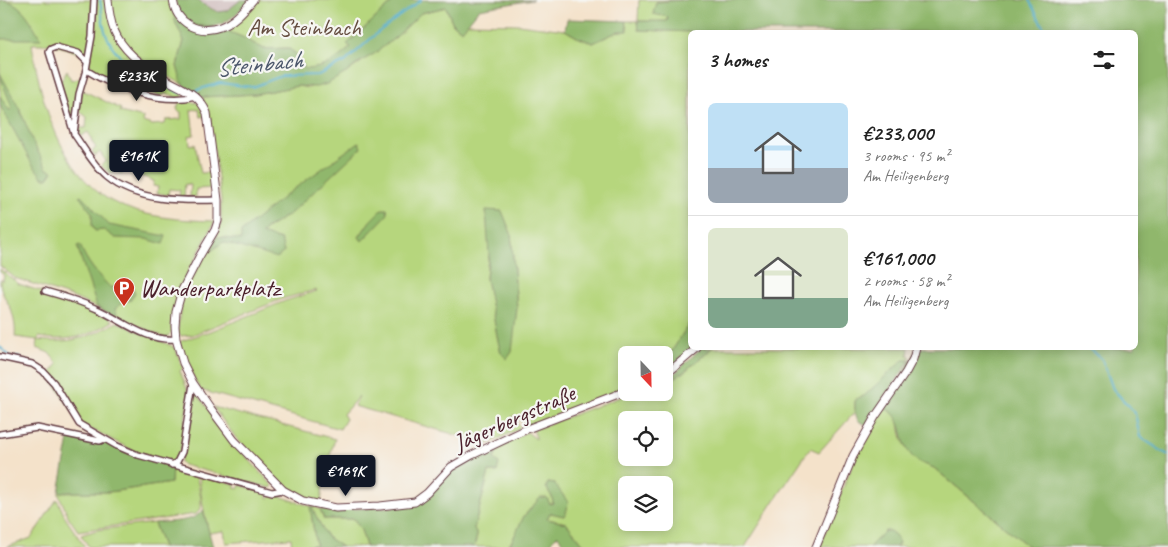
<!DOCTYPE html>
<meta charset="utf-8">
<style>
body{margin:0;font-family:Caveat,sans-serif;background:#f2f2f2;color:#222;height:100vh;display:flex;flex-direction:column;font-size:19px;white-space:nowrap}
*{box-sizing:border-box;margin:0}
p{font-size:16px;color:#767676}
.icon{flex:none;width:28px;height:28px;fill:none;stroke:currentColor;stroke-width:2;stroke-linecap:round;stroke-linejoin:round}
.map{position:relative;flex:1;overflow:hidden}
.side{position:absolute;left:688px;top:30px;width:450px;height:320px;display:flex;flex-direction:column;background:#fff;border-radius:8px;box-shadow:0 2px 12px #0003}
.side>*{flex:none}
.needle{width:32px;rotate:158deg}
.tools{position:absolute;left:618px;top:346px;display:grid;gap:10px}
.tools a{display:grid;place-items:center;width:55px;height:55px;border-radius:8px;background:#fff;box-shadow:0 2px 12px #0003;font-size:25px}
.price{position:absolute;translate:-50% -42px;padding:0 11px;border-radius:5px;background:#111827;color:#fff;font-size:16px;line-height:32px;filter:drop-shadow(0 1px 2px #0008)}
.price::after{content:'';position:absolute;left:50%;top:30px;width:15px;height:11px;margin-left:-8px;background:inherit;clip-path:polygon(0 0,100% 0,50% 100%)}
.price.active{background:#222;color:#fff}
ul{padding:0;list-style:none}
li{display:flex;align-items:center;gap:15px;height:125px;padding:0 20px}
li+li{border-top:1px solid #e0e0e0}
li span{display:grid;place-items:center;flex:none;width:140px;height:100px;border-radius:8px;color:#555}
li>.icon{margin-inline-start:auto}
span .icon{width:60px;height:60px;fill:#fffc;stroke-width:1}
li b{font-size:21px}
h2{display:flex;justify-content:space-between;align-items:center;height:60px;padding:0 20px;font-size:21px}
.map>svg:first-child{display:block}
</style>
<div class="map">
<svg width="1168" height="547" viewBox="0 0 1168 547">
<rect width="100%" height="100%" fill="#f6f6f2"/>
<filter id="ink" filterUnits="userSpaceOnUse"><feTurbulence type="fractalNoise" baseFrequency=".02" numOctaves="2"/><feDisplacementMap in="SourceGraphic" scale="10" xChannelSelector="R" yChannelSelector="G"/><feConvolveMatrix kernelMatrix="1 2 1 2 8 2 1 2 1" color-interpolation-filters="sRGB"/></filter>
<filter id="wash" filterUnits="userSpaceOnUse"><feTurbulence type="fractalNoise" baseFrequency=".0096" numOctaves="4" result="noise"/><feDisplacementMap in="SourceGraphic" scale="20" xChannelSelector="R" yChannelSelector="G"/><feGaussianBlur stdDeviation="1.12" result="paint"/><feColorMatrix in="noise" values="0 0 0 0 0 0 0 0 0 0 0 0 0 0 0 0 0 1.4 0 .05"/><feComposite in="paint" operator="in"/></filter>
<g filter="url(#wash)">
<rect width="100%" height="100%" fill="#f4e2ca"/>
<!-- industrial -->
<path fill="#d1bfbf" d="M199,0H241L226,11L218,12L204,5Z"/>
<!-- green -->
<path fill="#b6d67d" stroke="#807a54" fill-rule="evenodd" d="M0,0H105L117,40L184,91L182,98L173,97V95L164,94L163,96L133,89L97,74L88,62L89,59C71,48 53,43 32,44C39,94 57,160 99,193C131,217 176,220 215,221L191,267H189L172,322V332L166,338L72,297L15,278L0,266Z
M110,0H171L176,24L184,41L177,66L182,84C160,72 127,55 116,31C112,22 112,10 110,0Z
M256,0H395L348,44L351,47C338,59 324,69 306,70L296,54L288,48L264,49L242,37L222,29Z
M639,0H682L656,2L668,17V22L638,21L639,30L692,32H690V322L664,364V355H626V388L529,425H525L514,415L512,417L520,427L519,429L488,444L354,406L359,396L343,414L346,419L340,429L200,390L183,356L179,343L181,341L211,331L285,301L317,291L315,290L282,299L192,335L181,336L178,333C179,299 189,277 208,249L211,251L223,242L281,241L261,235L266,229L291,213L241,240L216,237L221,224V200L209,113L202,97L255,94L298,86L308,88L346,73L396,37L421,13L446,7L453,24L461,29L468,23L518,24L565,30L577,37L593,43L619,31L628,30L626,21H638ZM511,233L517,308L507,358L501,353L486,278L487,266L489,255Z
M67,70L71,80L81,77L73,124L59,84Z
M82,90L121,109L120,112L144,118L143,122L152,125L165,124L166,120L181,119V112L178,111L177,108L180,101L199,103L205,116L200,117L199,109L191,110L194,135L189,136L190,145L195,144L201,173L212,172L214,188L196,189V197H190L191,185L185,184L184,197H179L180,190L169,189L168,195L157,193L158,187L153,186L154,181L131,172L133,167L127,165L122,174L114,169L110,174L101,165L106,161L100,152L95,156L92,151L96,148L91,140L92,139L88,132L81,136L78,128H86L87,117L79,111Z
M0,269L19,284L98,311L113,321C87,337 69,342 39,337L38,340C70,344 89,338 117,322L170,345L175,348L183,368L180,371L189,394L180,453L175,460L170,462L138,453L81,424L49,375L58,364L49,353L37,348L38,340L15,337C16,327 14,319 11,309C6,299 0,292 0,280H3L4,275L0,272Z
M712,348H909L908,355L911,357L864,396L855,399V412L819,452L810,448L773,503L745,547H586L566,523L547,519L550,512L564,516L555,484L548,483L546,487L552,497L553,503L510,542L508,547H474L477,536L474,529L489,472H497L494,459L498,450L496,445L527,432L536,439V437L533,430L631,393L664,392V385L685,371ZM626,420H664V458H626ZM626,485H664V522H626Z
M194,390L232,441L273,486L271,488L183,465L180,462Z
M213,407L335,439L324,475L321,504L307,499L283,487L236,438Z
M884,408C905,416 896,425 903,440C911,456 918,461 934,468L1029,547H896L899,543L885,531L869,547H819L856,456Z
M172,467L196,474L201,498V508L196,514L78,531L69,518L59,495V492H109L171,483Z
M200,475L235,484V488L238,489L240,485L268,493L267,497L269,498L273,494L310,506L316,545L292,547L291,538L226,543L224,531L209,533C206,522 198,484 200,475Z
M57,499L66,519L85,547H7L31,538Z
M312,506L320,509L324,519H354L361,530L366,546C360,547 348,547 342,547C326,542 317,521 312,506Z
M154,523L163,547H89L81,535L97,530Z"/>
<!-- forest -->
<path fill="#90b76c" stroke="#6d6b4c" d="M0,0C22,0 31,22 41,39H0Z
M175,0H199L204,5L218,12L226,11L241,0H251C242,8 234,17 224,23C210,30 190,27 180,15C177,11 177,5 175,0Z
M395,0H533L479,9L462,30L453,24L446,7L421,13L396,37L374,54L360,62L346,73L327,84L316,87L298,86L255,94L202,97L182,84L177,66L184,41L176,24L173,12L182,23L222,29L242,37L264,49L288,48L296,54L305,69C324,69 338,59 351,47L347,44Z
M682,0H1168V547H1029L934,468C928,465 921,464 916,460C896,444 908,417 884,408L918,348H1135V32H692L639,30L638,21H667L668,17L653,14L656,2Z
M567,19L626,21L628,31H619L593,43L577,37L565,30Z
M0,73L20,110L33,142L47,169L53,171L48,178H43L32,164L0,105V96L9,110L12,109C10,98 0,82 0,73Z
M359,142L361,148L291,213L266,229L261,234L281,240L284,252L277,258L223,242L211,251L208,249L216,237L241,240V232L287,194Z
M81,195L109,225L166,236L163,244L146,239L115,238L104,230L95,231L92,226V213L79,196Z
M382,209H387L388,214L362,241L359,237L370,221Z
M486,210L502,211L511,233L517,308L512,352L507,359L501,353L498,341L486,278L489,255Z
M80,245C87,263 97,274 111,288L120,285L122,294L125,295L133,288L135,293L129,301L125,300L115,309L117,313L115,316L97,307L77,246Z
M690,322V348H693L664,373V364Z
M701,348H712L685,371L664,385V380L675,373Z
M903,360H910L867,425L858,421L855,412V399L864,396Z
M72,437L100,443L104,442L172,467L171,483L109,492H59L69,439Z
M494,448L496,451L494,459L499,463L497,472H489L474,528L477,536L474,547H365L366,546L361,530L354,519H324L320,509L336,510L407,506L453,469L473,457Z
M548,483L555,484L568,502L567,510L564,516L550,513L547,519L566,523L586,547H565L558,535L546,547H509L524,516L540,498H547L550,504L553,503L552,497L546,487Z
M310,506H312L315,514L327,537L342,547H292L316,545Z
M203,510L213,547H163L154,523C169,521 194,523 203,510Z
M885,531H890L896,536L899,543L896,547H869Z"/>
<g fill="none" stroke-linecap="round" stroke-linejoin="round">
<!-- stream -->
<path stroke="#4eaccc" stroke-width="2" d="M100,0C102,10 102,21 105,31C116,65 151,80 181,93
M1029,0L1046,32
M197,90L220,83L253,87L281,76L318,75L345,62L377,33L421,0
M0,347L10,356
M1089,348L1102,359L1113,389L1135,413L1140,437L1168,455
M16,357L20,358"/>
</g>
</g>
<g filter="url(#ink)">
<g fill="none" stroke-linecap="round" stroke-linejoin="round">
<!-- street casing -->
<g stroke="#643c43" stroke-width="8">
<path id="street" d="M87,62L78,53L56,47L51,49L49,52L74,134L79,94L86,70L92,36L94,0
M86,70C114,88 162,105 196,96
M74,134C84,148 94,166 107,177C137,202 182,201 218,200
M45,291C63,296 80,301 97,309C122,320 146,342 176,339
M0,357L32,364L43,371L54,383L79,424L117,446L138,455L272,492L283,490
M0,434L37,428L100,441L105,439
M172,465L177,462L182,452L193,384"/>
</g>
<!-- secondary casing -->
<g stroke="#643c43" stroke-width="9">
<path id="secondary" d="M108,0C109,10 110,21 114,30C123,52 147,69 167,80C185,90 198,93 207,113L218,200V221L215,230L199,257L182,290L176,312L175,326L176,339L183,363L193,383L211,409L234,440L283,490L303,501L336,508L380,506L415,502L427,493L451,467L472,455L527,429L626,391
M173,0C176,23 198,35 220,27C233,23 244,10 253,0
M664,376L697,348
M816,547L853,456L875,417L906,372L913,359L916,348"/>
</g>
<!-- street -->
<use href="#street" stroke="#fff" stroke-width="5"/>
<!-- secondary -->
<use href="#secondary" stroke="#fff" stroke-width="7"/>
</g>
</g>
<!-- icons -->
<defs>
<g id="parking-pin" transform="scale(1.125)"><path d="M0 17L-7.5 6A9.5 9.5 0 1 1 7.5 6Z" fill="#c8321e" stroke="#f6f6f2"/><path d="M-3.5-5.5H1a3.5 3.5 0 0 1 0 7H-1V5.5H-3.5ZM-1-3.4V-.6H.8a1.4 1.4 0 0 0 0-2.8Z" fill="#fff"/></g>
</defs>
<g fill-rule="evenodd">
<use href="#parking-pin" x="124" y="288"/>
</g>
<g text-anchor="middle" stroke-width="4.5" stroke-linejoin="round" paint-order="stroke">
<!-- park labels -->
<g font-size="24" fill="#654d40" stroke="#f6f6f2">
<text x="304" y="35">Am Steinbach</text>
</g>
<!-- poi labels -->
<g font-size="24" fill="#4a1f2b" stroke="#f6f6f2" text-anchor="start">
<text x="140" y="296">Wanderparkplatz</text>
</g>
<!-- street labels -->
<g font-size="24" fill="#4a1f2b" stroke="#f6f6f2">
<text transform="translate(514 418) rotate(-24)" y="8">Jägerbergstraße</text>
</g>
<!-- water labels -->
<g font-size="25" font-style="italic" fill="#4c576b" stroke="#f6f6f2">
<text transform="translate(259 63) rotate(-6)" y="9">Steinbach</text>
</g>
</g>
</svg>
<div class="tools">
<a><svg class="needle" viewBox="-14 -14 28 28"><path d="M0-13l5 13h-10z" fill="#e53935"/><path d="M0 13l5-13h-10z" fill="#767676"/></svg></a>
<a><svg class="icon" aria-label="locate" viewBox="0 0 24 24"><circle cx="12" cy="12" r="6"/><path d="M12 2v4M12 18v4M2 12h4M18 12h4"/></svg></a>
<a><svg class="icon" aria-label="layers" viewBox="0 0 24 24"><path d="M12 4l9 5-9 5-9-5zM3 14l9 5 9-5"/></svg></a>
</div>
<b class="price active" style="left:137px;top:102px">€233K</b>
<b class="price" style="left:139px;top:182px">€161K</b>
<b class="price" style="left:346px;top:497px">€169K</b>
<section class="side">
<h2>3 homes<svg class="icon" aria-label="filters" viewBox="0 0 24 24"><path d="M4 7h16M4 17h16"/><circle cx="9" cy="7" r="2"/><circle cx="15" cy="17" r="2"/></svg></h2>
<ul>
<li><span style="background:linear-gradient(#bfe0f5 65%,#9aa5b1 0)"><svg class="icon" aria-label="home" viewBox="0 0 24 24"><path d="M3 11l9-7 9 7M6 9v11h12V9"/></svg></span><div><b>€233,000</b><p>3 rooms · 95 m²</p><p>Am Heiligenberg</p></div></li>
<li><span style="background:linear-gradient(#dfe7d0 70%,#7fa58c 0)"><svg class="icon" aria-label="home" viewBox="0 0 24 24"><path d="M3 11l9-7 9 7M6 9v11h12V9"/></svg></span><div><b>€161,000</b><p>2 rooms · 58 m²</p><p>Am Heiligenberg</p></div></li>
</ul>
</section>
</div>
